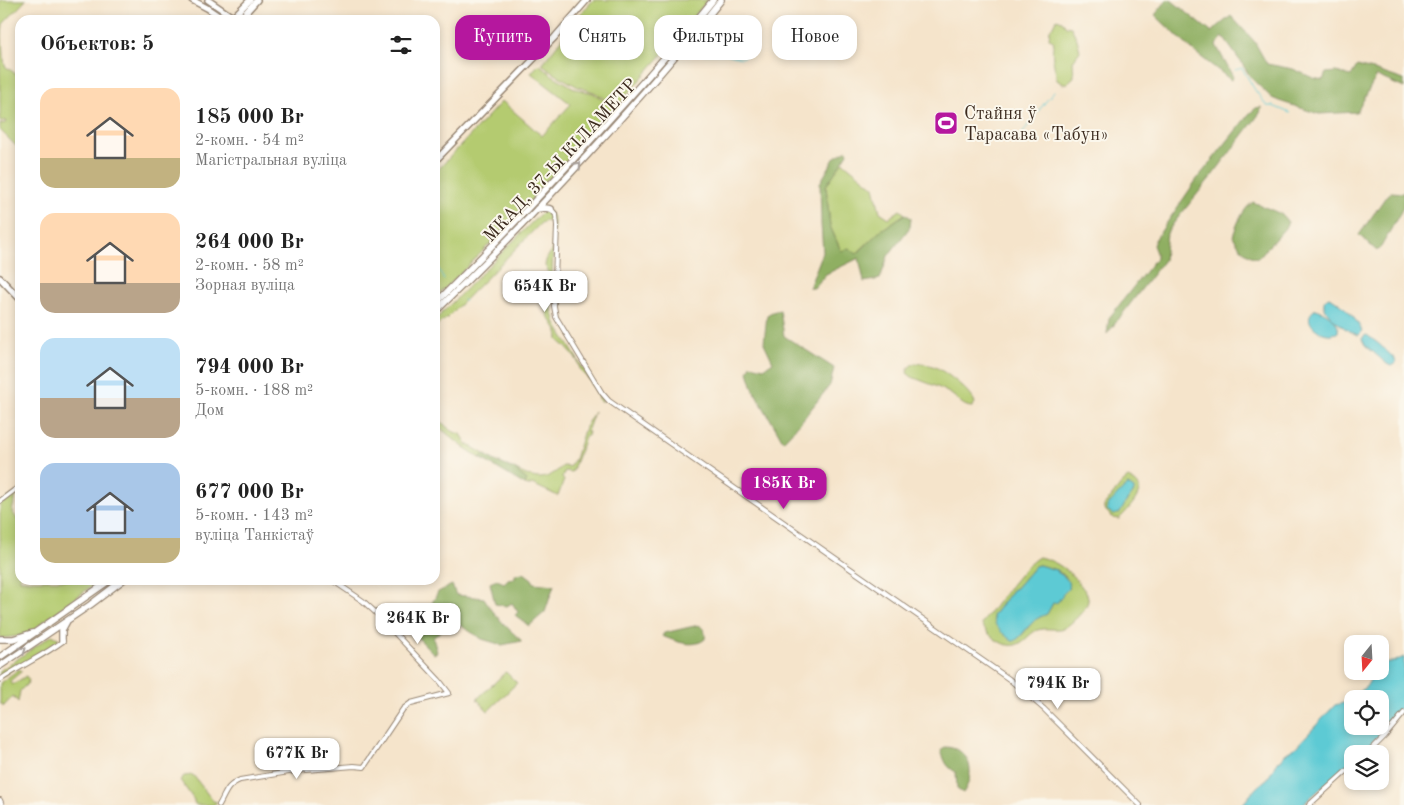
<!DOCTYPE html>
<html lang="ru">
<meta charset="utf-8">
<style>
body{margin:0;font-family:"Old Standard TT",serif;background:#f6f6f6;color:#222;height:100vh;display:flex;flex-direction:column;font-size:19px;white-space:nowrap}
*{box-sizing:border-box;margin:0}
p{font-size:16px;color:#767676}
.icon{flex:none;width:28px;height:28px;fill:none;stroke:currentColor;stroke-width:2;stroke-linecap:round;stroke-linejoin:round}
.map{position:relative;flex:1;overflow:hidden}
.panel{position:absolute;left:15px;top:15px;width:425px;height:570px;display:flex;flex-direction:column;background:#fff;border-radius:15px;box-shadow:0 2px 8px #0003}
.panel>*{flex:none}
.guide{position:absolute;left:455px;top:15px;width:475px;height:45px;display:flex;gap:10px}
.needle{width:32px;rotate:198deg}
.buttons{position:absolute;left:1344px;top:635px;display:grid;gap:10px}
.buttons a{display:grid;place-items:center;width:45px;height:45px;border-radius:10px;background:#fff;box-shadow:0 2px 8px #0003;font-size:25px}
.price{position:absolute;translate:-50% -42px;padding:0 11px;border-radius:10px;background:#fff;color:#222;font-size:16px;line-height:32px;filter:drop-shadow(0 1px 2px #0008)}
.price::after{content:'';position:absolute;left:50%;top:30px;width:15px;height:11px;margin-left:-8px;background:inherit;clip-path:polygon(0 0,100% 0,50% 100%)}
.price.active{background:#b5179e;color:#fff}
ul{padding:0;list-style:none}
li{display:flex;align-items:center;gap:15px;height:125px;padding:0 25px}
li span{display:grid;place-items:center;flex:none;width:140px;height:100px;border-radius:15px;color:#555}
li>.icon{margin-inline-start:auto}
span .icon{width:60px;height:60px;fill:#fffc;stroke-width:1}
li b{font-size:21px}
h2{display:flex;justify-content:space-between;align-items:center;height:60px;padding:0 25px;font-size:21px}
.chip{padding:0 18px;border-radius:15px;background:#fff;box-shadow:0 2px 8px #0003;font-size:18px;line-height:45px}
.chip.active{background:#b5179e;color:#fff}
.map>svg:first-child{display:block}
</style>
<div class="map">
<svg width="1404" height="805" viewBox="0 0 1404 805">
<rect width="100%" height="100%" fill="#fbf7ec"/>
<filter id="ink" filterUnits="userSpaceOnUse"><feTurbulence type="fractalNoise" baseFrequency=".02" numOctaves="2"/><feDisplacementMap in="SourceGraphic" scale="10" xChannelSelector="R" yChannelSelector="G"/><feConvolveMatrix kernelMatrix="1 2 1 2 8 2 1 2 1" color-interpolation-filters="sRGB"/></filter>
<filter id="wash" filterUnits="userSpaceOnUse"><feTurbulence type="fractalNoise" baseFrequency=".0096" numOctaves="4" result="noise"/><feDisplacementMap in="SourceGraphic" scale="20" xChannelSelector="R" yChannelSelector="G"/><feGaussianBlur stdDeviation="1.12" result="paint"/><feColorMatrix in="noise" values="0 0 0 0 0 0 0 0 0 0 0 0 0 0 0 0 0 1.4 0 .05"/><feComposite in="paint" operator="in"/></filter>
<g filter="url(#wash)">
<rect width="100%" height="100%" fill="#f5e4cb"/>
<!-- green -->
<path fill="#b4cb70" stroke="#787a47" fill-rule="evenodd" d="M0,0H26L3,24L2,36L3,58L4,59L5,66L20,77V150L0,130V124L6,123V121H0Z
M593,0H708L661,56L617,106L594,92L578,87L555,74L542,64L562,39L569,27Z
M1057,19L1062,21L1066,26L1071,27L1077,39L1080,51L1073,61L1074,77L1067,83L1063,84L1057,80C1055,68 1050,54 1054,42L1049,38L1050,30Z
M539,64L552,75L576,89L593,93L615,107C557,172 499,238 435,298V260L437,257L435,250V173L502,101L542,136L571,104L531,73Z
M842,161L874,187L880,212L889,218L900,210L905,214L880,231L856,254L841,251L830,226L826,186Z
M547,211L550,212L554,220L551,305L556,324L603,401L600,402L598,395L588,378L581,372L577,360L566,347L558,340C559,325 546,318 547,312C547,309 549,307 550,304C552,292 553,276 545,266C546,257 548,258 551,251C553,246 552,228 550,222L546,221L541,223L446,319L435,326V320L542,212Z
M915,363C922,364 929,364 935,367C945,371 973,393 975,403L972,407C962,407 957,397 949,393C938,386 924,382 912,377L907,373C908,367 910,366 915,363Z
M594,412L587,432H589L588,436L586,435L572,472L565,471L562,478L564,480L558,496L532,484L528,486L525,485L527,480L514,469C535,480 544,483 563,466L569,467L575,459L585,427Z
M435,414C442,422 450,433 461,434L467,444L484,454L480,458L462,446L435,424Z
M1128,478C1132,480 1136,482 1138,485C1144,494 1125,513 1119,519L1113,518L1104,509V506L1122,483Z
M17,492L12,511L20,524V580H100L39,625C31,636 13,637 0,638V504Z
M1039,557C1057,561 1071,572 1082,587C1085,591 1089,595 1088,601C1087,609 1072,623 1066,627C1057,632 1046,626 1035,631C1030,634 1026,640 1020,643C1007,651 989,637 982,625V623C995,607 1023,565 1039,557ZM1039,565L1056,570L1066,577L1068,589L1053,603L1047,614C1042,616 1038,617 1033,622C1025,630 1024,636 1012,641L1008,637L993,616L1012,590L1016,588L1035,566Z
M52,635L58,638V641C50,652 29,659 17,666C11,670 6,674 0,678V671Z
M19,669L22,671L10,681L12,685L26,676L29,680L27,684L20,691L18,702L13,696L4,706L0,703V683Z
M506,672L517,683L488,711L477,699Z
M193,775L213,801L217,802L214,805H196L194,802V800L180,780L184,776Z"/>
<!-- forest -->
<path fill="#8faf62" stroke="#656c40" d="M1167,0H1171L1211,32L1231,16L1254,41L1267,64L1293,69L1313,78L1323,80L1326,73L1336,72L1351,76L1357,66L1377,71L1404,80V88L1377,76L1372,84L1357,112L1319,114L1279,101L1272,98L1251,78L1241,62L1223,37L1216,45L1233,77L1231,80L1192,50L1155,15Z
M1261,107V109L1260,113L1215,172L1173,224L1167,233L1164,260L1107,334L1109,318L1156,258V253L1153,245L1155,240L1197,179L1249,114L1256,108Z
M847,150L848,153L826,186L830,226L841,251L849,248L857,254L880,231L905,214L911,218L910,227L888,256L880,279L864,282L859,258L826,274L814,288H809L823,252L821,224L820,183L835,157Z
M1391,192L1404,193V206L1381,247L1377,251L1359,235L1387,195Z
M1253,202L1281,214L1288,222L1285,228L1258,258C1245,256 1239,247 1233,236C1237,224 1242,210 1253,202Z
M780,310L784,336L834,368L830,385L800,423L783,441L754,391L748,372L751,365L764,368L773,362L764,343L767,315L772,312Z
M484,454L495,461L514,469L527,480L525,485L480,458Z
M524,573L532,579L534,583L554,585L545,612L529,626L515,615L518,612L512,603L507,606L495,604L490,583L497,580L504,583L508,579L515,578V574Z
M452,585L456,595L484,598C495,616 506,627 522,641L502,645L482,639L452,620L433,638L437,652L434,654L415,635L438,592Z
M699,625C704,629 706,632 705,639C693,649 675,641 662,636L664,633Z
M944,747C970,747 977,773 963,793L957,789L956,772C946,767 945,761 941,751Z"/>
<!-- water -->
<path fill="#5dcad4" stroke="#4c7a79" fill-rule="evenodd" d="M1329,297C1340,301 1357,319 1362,331L1359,335C1349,334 1310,305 1329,297Z
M1316,309C1326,312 1340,321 1338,332C1324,341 1297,320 1316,309Z
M1367,335L1379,344L1395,359L1396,363L1391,366L1387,364L1365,345L1362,339L1364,336Z
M1128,485L1134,489V492L1126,502L1120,513L1114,515L1107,510V506L1126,486Z
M1039,565L1056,570H1058L1057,572C1065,577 1070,579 1068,589L1063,594L1058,602L1053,603L1047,614C1042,616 1037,618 1033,622C1026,628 1022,636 1015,641H1012C1004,634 994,628 993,616L1012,590L1016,588L1035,566Z
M1404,657V707L1397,710L1395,716L1390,719V722L1381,733L1360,754H1352V761L1302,805H1242L1256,788L1268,778L1278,761L1281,760L1285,754L1296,747L1335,705L1344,703L1348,698L1366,687L1375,672L1380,671V668L1387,662H1393ZM1352,699H1380V726H1352Z"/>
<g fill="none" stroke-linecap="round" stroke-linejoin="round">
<!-- stream -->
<path stroke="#5dcad4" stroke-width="1" d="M699,54H726L741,58L747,55L749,52
M1235,70L1242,68L1255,90L1267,106H1273L1290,113
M1021,136L1032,119L1054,91
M435,262L444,280
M463,300L465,301"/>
</g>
</g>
<g filter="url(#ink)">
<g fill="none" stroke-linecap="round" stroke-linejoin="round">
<!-- minor casing -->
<g stroke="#988774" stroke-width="6">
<path id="minor" d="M551,209L556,215L557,226L554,306L556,317L602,393L609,401L1009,679L1044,709L1140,805
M0,501L20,486
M0,680C20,666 43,656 63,641L62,640
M1367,754L1385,736L1404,713
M0,800L2,805
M219,805C226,793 226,786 240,780L295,771L354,766L364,767L403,709L411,703L449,693L439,680L375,612L363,601L332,580
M1309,805L1352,766"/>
</g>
<!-- major casing -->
<g stroke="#988774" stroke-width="8">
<path id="major" d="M192,0L207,8L225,20
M208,0L237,20
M232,20L233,17L250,0
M239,20L257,0
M435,161L554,38L587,0
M0,278L20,299"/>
</g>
<!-- highway casing -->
<g stroke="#988774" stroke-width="8">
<path id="highway" d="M537,209L545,208L551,209
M435,304C498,241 559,176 618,110C650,74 683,38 713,0
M435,312C489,260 541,206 592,150C636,102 680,52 721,0
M0,639H13L32,633
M62,640V630L67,621
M0,657L110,580
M0,666L90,605L123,580"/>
</g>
<!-- minor -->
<use href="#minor" stroke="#fff" stroke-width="4"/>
<!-- major -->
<use href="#major" stroke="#fff" stroke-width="5"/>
<!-- highway -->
<use href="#highway" stroke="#fff" stroke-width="5.5"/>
</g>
<!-- one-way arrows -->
<defs><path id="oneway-chevron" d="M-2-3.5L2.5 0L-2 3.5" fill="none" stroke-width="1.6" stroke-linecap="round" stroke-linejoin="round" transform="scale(1.25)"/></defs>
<g stroke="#a79f9a">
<use href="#oneway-chevron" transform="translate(578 165) rotate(-48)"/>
<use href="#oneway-chevron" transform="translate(23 650) rotate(-34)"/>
</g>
</g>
<!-- icons -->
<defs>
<g id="stadium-square" transform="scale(1.25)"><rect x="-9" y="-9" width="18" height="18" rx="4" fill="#b5179e" stroke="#fbf7ec"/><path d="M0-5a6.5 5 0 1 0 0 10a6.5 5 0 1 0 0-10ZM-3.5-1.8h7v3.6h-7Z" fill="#fff"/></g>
</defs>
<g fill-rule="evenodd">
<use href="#stadium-square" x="946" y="123"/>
</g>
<g text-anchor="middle" stroke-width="4" stroke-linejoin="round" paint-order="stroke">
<!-- poi labels -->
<g font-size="18" fill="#3b2a1e" stroke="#fbf7ec" text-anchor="start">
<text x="964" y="119">Стайня ў<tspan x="964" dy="21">Тарасава «Табун»</tspan></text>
</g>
<!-- street labels -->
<g font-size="18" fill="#3b2a1e" stroke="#fbf7ec">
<text transform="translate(560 160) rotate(-47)" y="6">МКАД, 37-Ы КІЛАМЕТР</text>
</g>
</g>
</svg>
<div class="buttons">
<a><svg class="needle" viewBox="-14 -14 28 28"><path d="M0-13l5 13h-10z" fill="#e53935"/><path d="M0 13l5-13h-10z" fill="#767676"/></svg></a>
<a><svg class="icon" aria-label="locate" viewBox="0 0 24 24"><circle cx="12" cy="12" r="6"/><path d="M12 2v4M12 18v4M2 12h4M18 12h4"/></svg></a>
<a><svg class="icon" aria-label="layers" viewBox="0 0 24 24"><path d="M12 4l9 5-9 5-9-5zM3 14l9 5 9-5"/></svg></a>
</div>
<b class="price" style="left:545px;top:313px">654K Br</b>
<b class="price active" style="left:784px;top:510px">185K Br</b>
<b class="price" style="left:418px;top:645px">264K Br</b>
<b class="price" style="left:1058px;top:710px">794K Br</b>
<b class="price" style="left:297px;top:780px">677K Br</b>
<div class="guide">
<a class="chip active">Купить</a>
<a class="chip">Снять</a>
<a class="chip">Фильтры</a>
<a class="chip">Новое</a>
</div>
<section class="panel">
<h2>Объектов: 5<svg class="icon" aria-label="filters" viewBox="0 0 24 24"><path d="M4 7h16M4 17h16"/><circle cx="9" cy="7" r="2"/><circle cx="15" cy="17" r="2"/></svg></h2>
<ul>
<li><span style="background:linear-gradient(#ffd9b3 70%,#c2b280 0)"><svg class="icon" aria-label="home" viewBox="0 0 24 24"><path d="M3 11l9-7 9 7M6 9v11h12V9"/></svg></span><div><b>185 000 Br</b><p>2-комн. · 54 m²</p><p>Магістральная вуліца</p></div></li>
<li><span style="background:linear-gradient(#ffd9b3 70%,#b9a48a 0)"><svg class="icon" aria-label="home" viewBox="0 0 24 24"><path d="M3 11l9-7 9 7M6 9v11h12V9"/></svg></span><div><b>264 000 Br</b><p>2-комн. · 58 m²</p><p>Зорная вуліца</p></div></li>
<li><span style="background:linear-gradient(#bfe0f5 60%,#b9a48a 0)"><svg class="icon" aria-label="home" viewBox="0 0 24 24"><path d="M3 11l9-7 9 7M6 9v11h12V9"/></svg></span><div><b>794 000 Br</b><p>5-комн. · 188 m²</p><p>Дом</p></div></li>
<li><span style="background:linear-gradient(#a9c7e8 75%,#c2b280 0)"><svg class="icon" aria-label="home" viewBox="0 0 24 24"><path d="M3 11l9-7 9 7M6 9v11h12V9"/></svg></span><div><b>677 000 Br</b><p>5-комн. · 143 m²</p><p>вуліца Танкістаў</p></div></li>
</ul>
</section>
</div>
